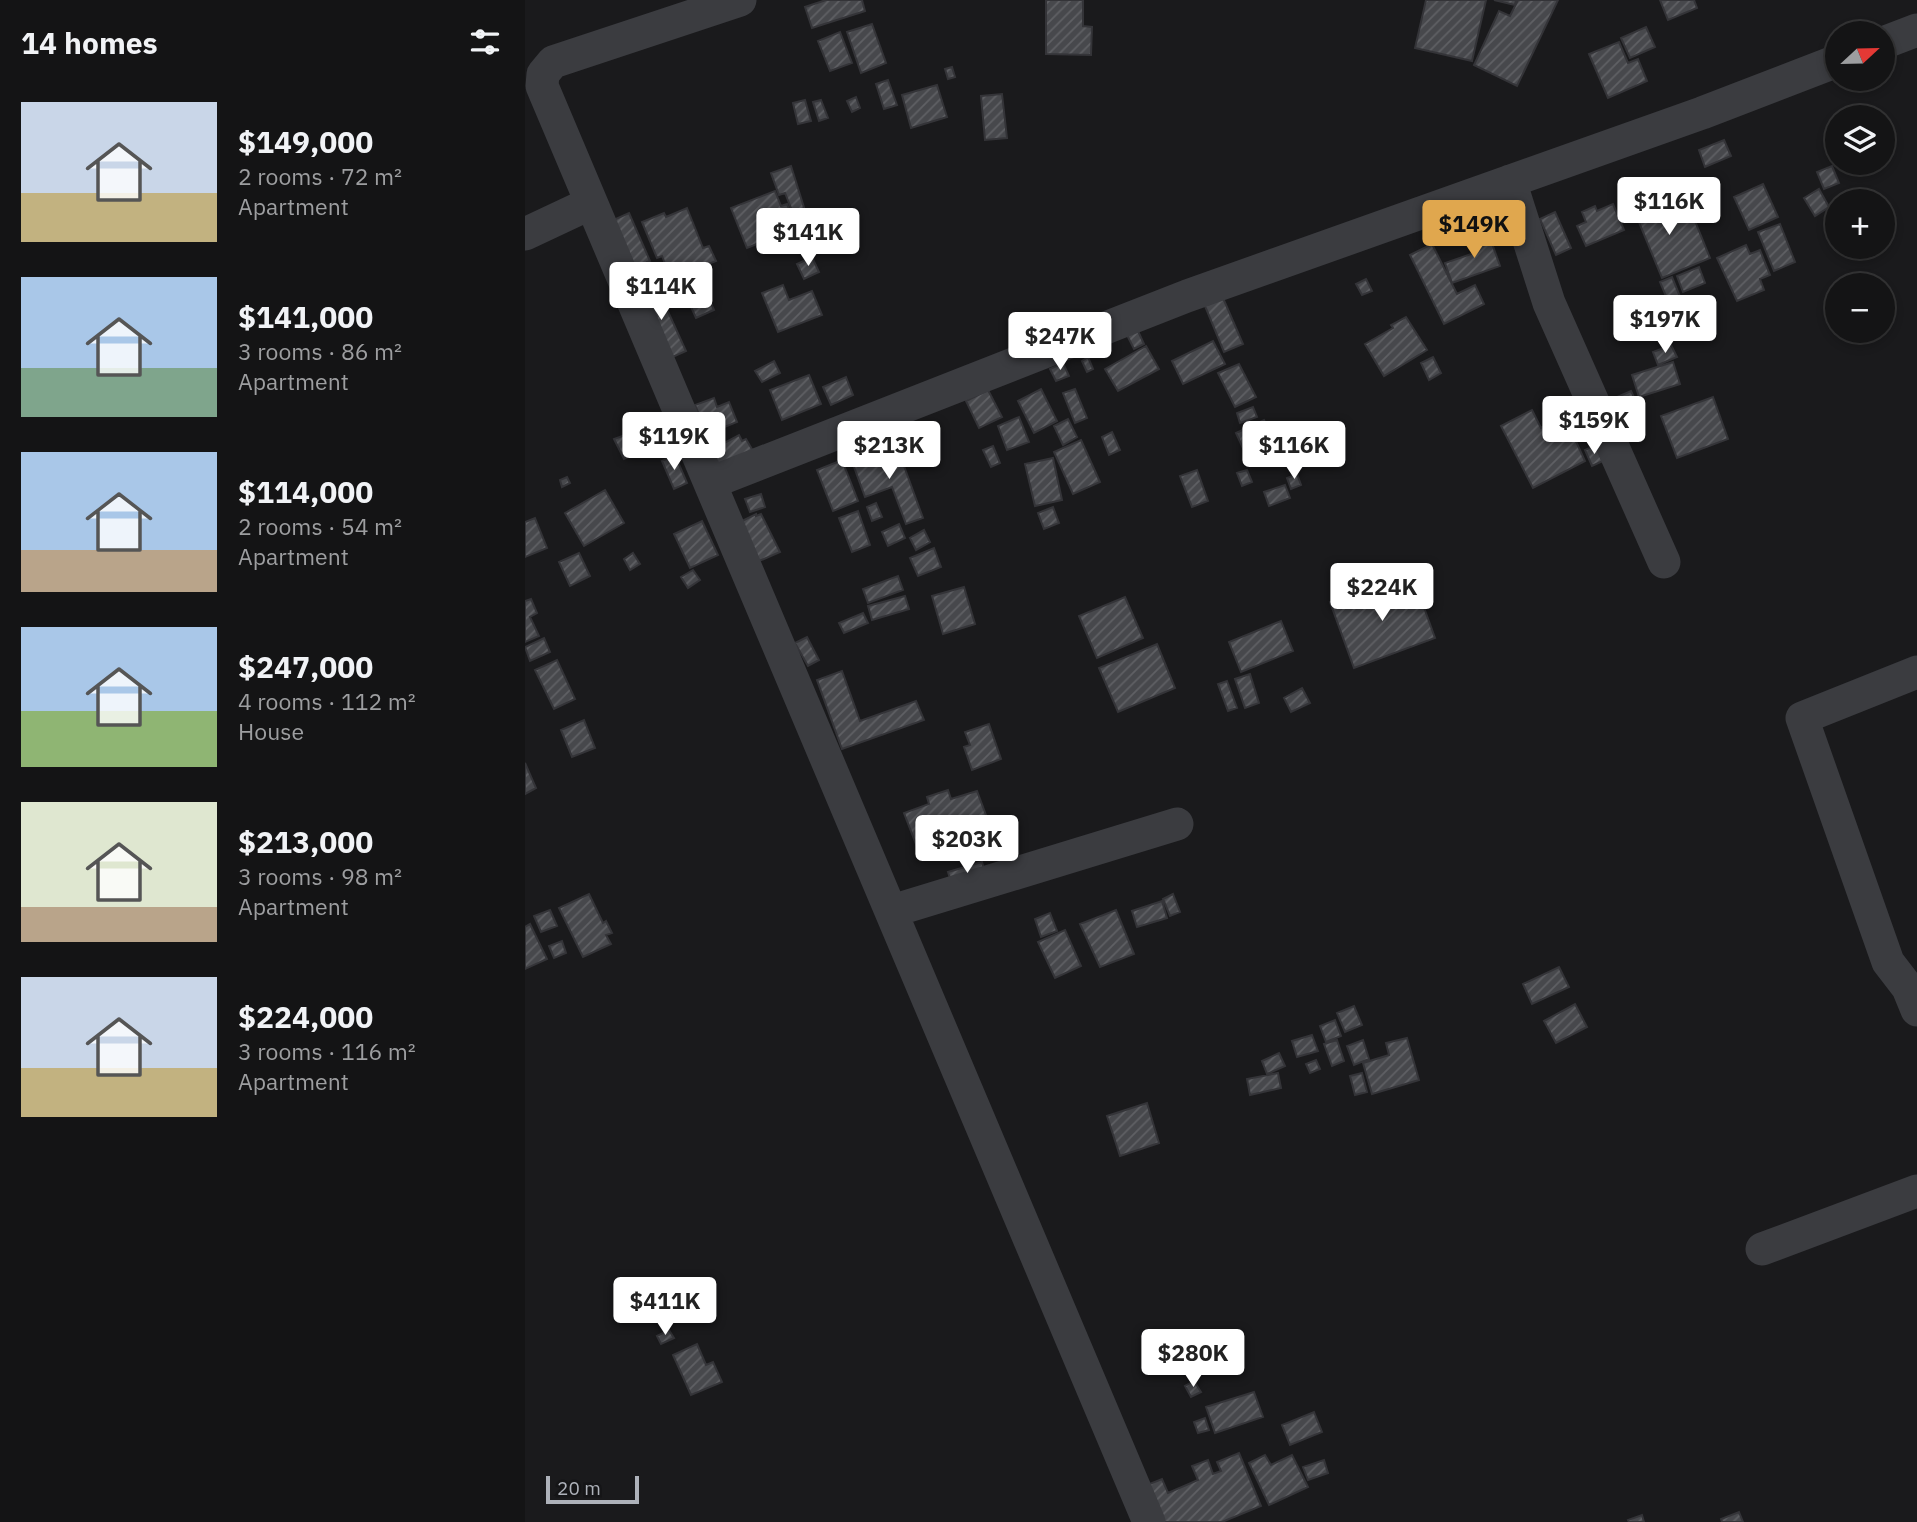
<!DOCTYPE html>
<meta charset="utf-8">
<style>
body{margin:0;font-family:"IBM Plex Sans",sans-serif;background:#1d1d1e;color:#f1f3f6;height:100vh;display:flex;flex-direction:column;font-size:26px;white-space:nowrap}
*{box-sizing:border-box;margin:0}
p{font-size:23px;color:#9d9ea0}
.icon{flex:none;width:38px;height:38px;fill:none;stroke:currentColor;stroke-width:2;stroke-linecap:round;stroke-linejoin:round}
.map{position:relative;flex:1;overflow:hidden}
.drawer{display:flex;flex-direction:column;background:#141415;width:525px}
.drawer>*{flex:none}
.needle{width:46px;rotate:68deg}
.buttons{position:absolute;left:1300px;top:21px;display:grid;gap:14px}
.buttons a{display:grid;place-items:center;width:70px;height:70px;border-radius:50%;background:#141415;box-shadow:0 4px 10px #0003,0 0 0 2px #333334;font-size:35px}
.scale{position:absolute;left:21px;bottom:18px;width:93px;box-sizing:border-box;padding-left:7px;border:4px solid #aeb2ba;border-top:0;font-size:19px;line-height:24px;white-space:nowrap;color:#aeb2ba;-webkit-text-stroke:5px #151517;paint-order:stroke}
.price{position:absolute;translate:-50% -60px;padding:0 16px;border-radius:7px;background:#fff;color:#222;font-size:23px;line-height:46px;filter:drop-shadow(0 2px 4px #0008)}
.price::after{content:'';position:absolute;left:50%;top:42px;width:21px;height:16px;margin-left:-10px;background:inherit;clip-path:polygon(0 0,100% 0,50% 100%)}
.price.on{background:#e0a74e;color:#111}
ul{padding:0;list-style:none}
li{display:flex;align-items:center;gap:21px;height:175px;padding:0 21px}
li span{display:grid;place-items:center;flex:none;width:196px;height:140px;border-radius:0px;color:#555}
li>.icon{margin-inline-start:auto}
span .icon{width:84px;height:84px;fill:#fffc;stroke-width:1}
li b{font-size:30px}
h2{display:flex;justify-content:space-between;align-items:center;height:84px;padding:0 21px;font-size:30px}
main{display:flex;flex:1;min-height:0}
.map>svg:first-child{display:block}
</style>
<main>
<section class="drawer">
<h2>14 homes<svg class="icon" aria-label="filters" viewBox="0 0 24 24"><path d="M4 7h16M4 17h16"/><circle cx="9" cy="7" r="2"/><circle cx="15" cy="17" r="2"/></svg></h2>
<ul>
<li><span style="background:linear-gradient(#c9d6e8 65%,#c2b280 0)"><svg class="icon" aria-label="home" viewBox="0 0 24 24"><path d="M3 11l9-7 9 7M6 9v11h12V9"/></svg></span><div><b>$149,000</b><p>2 rooms · 72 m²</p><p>Apartment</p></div></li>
<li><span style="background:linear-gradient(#a9c7e8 65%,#7fa58c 0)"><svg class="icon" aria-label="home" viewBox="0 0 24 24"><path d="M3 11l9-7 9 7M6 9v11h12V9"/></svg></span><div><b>$141,000</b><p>3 rooms · 86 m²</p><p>Apartment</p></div></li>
<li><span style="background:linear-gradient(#a9c7e8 70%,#b9a48a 0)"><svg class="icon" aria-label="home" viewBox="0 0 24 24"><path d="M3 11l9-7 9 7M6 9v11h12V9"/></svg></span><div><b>$114,000</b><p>2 rooms · 54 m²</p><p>Apartment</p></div></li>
<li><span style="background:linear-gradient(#a9c7e8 60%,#8fb573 0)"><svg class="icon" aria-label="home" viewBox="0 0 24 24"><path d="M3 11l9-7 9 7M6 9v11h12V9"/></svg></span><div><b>$247,000</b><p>4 rooms · 112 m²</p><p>House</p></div></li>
<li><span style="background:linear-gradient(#dfe7d0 75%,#b9a48a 0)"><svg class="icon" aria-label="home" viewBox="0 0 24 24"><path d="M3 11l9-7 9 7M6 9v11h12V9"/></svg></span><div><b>$213,000</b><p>3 rooms · 98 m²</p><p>Apartment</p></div></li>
<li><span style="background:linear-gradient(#c9d6e8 65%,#c2b280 0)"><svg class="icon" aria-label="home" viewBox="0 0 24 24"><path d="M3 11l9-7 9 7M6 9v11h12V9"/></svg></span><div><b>$224,000</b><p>3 rooms · 116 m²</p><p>Apartment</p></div></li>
</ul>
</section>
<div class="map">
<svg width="1392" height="1522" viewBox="0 0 1392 1522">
<defs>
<pattern id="building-hatch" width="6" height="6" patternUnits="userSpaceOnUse" patternTransform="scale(1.75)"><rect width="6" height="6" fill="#47484c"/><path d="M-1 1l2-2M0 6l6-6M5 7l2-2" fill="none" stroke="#5f6064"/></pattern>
</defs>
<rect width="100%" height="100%" fill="#1a1a1c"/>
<!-- building -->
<path fill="url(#building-hatch)" stroke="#343438" stroke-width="2" d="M301,0H337L340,11L287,28L280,7Z
M521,0H558V26L567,27L566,55L521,54Z
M901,0H961L947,61L890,48Z
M969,0H991L990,5Z
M993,0H1033L992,86L949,65L974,11L985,16Z
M1135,0H1169L1172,8L1143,20Z
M347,24L361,63L336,73L322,32Z
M1121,27L1130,47L1105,58L1096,38Z
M315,32L327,63L305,71L293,41Z
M1094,42L1103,63L1113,59L1122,81L1083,98L1064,54Z
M427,67L430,77L423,79L420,69Z
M363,80L372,105L359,109L351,84Z
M412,85L422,117L386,128L377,95Z
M477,94L482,138L460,140L456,96Z
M331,97L335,108L327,112L322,101Z
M280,100L286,121L273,124L268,103Z
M296,100L303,118L294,121L288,102Z
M1199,140L1206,156L1180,167L1174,150Z
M266,166L281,214L270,218L260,193L254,195L246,173Z
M1307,166L1314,183L1299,189L1292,172Z
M1238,184L1253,217L1224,230L1209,197Z
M1294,189L1304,207L1290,216L1279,198Z
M1125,190L1136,218L1153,211L1157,221L1168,216L1185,258L1137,278L1104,198Z
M250,191L256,206L262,204L272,228L222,248L206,208Z
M1088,204L1099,230L1061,246L1052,226L1061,222L1057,212L1070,206L1072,211Z
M162,208L178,248L184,246L191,261L146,279L137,256L132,258L117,222L139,213L141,217Z
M1030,212L1046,248L1031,255L1015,219Z
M104,213L125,261L122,262L126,269L111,276L84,222Z
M1255,224L1270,262L1249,271L1233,232Z
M963,232L975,266L927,283L920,263L952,252L947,239Z
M907,244L932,294L950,285L959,304L919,324L885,255Z
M1221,245L1225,254L1235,250L1245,275L1235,279L1239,290L1212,301L1192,258Z
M287,257L294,272L279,279L272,264Z
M1174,267L1180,283L1158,292L1152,276Z
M172,272L189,310L171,318L154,280Z
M1147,277L1158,304L1146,308L1135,282Z
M841,279L847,291L837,295L831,284Z
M130,283L161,351L141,360L111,291Z
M258,285L264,300L287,291L297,315L253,332L237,293Z
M698,298L718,344L699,352L680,306Z
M881,317L902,350L859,376L840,344L868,328L866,325Z
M613,331L619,344L609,349L602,335Z
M688,341L700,364L658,384L647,361Z
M1146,345L1152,357L1133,365L1128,352Z
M621,346L634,369L593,391L580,369Z
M563,357L568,369L562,372L557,361Z
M908,357L916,373L904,380L896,363Z
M249,361L255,373L237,382L230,371Z
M1148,362L1155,384L1114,397L1107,375Z
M538,363L544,376L531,381L525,369Z
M714,364L731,397L710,407L693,373Z
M284,375L296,404L257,420L245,390Z
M321,377L328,395L306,405L298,387Z
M516,389L532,421L509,433L493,401Z
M550,389L562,418L550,423L538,393Z
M463,390L477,417L454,428L441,401Z
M1106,391L1115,410L1101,417L1092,397Z
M1188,397L1203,439L1152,458L1136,416Z
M189,398L192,407L204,402L212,422L182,434L170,405Z
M728,407L732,417L715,423L712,413Z
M1007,410L1016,428L1040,417L1060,461L1008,488L976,426Z
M494,417L504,442L482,450L473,426Z
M543,419L552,437L538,445L529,426Z
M739,420L753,453L726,466L711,433Z
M366,428L374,441L359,450L351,437Z
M587,432L595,450L584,455L577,437Z
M188,433L193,442L182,449L177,440Z
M100,435L109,454L99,459L89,439Z
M214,435L217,441L221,439L228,451L195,475L186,450Z
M556,440L575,482L548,494L529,452Z
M1071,445L1078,461L1067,466L1060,450Z
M468,446L475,463L466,467L458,450Z
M372,447L398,518L381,524L367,487L340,497L328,464Z
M150,455L162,483L149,489L137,461Z
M528,458L537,500L510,506L500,464Z
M317,460L333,501L308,511L292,470Z
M672,470L683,501L667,507L655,476Z
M722,470L727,482L717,486L712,473Z
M772,474L776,485L766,489L762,478Z
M42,477L45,483L37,487L35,480Z
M760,485L765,498L744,506L739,492Z
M80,490L99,523L59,546L40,513Z
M236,494L240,507L225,512L220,499Z
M351,503L357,517L347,521L342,507Z
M528,507L534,523L519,529L513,513Z
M333,511L345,545L327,552L314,518Z
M231,514V516L236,514L255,552L232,562L213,523Z
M10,518L22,548L0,557V522Z
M177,521L193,555L165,568L149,534Z
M374,524L380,538L363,546L357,532Z
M399,530L405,542L391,550L385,538Z
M409,548L416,567L393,576L385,558Z
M54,553L65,576L45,586L34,562Z
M108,553L115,564L105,570L99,559Z
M168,570L175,580L163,588L156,577Z
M373,576L378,590L343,603L338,589Z
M889,580L910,638L829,668L805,602L845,588L848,596Z
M439,587L450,624L418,634L407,596Z
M380,596L384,609L347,620L343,606Z
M600,597L618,638L572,658L554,616Z
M6,599L12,613L5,617L14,636L0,642V601Z
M338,613L343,623L319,633L314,623Z
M756,621L768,651L716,672L704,642Z
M282,637L294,660L283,666L270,643Z
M19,638L25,652L5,661L0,647Z
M632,644L650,688L593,712L574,668Z
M32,660L50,699L29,709L10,670Z
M317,671L335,721L391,701L399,720L317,749L292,680Z
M725,674L734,703L720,708L710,679Z
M702,681L712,708L703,711L693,684Z
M777,688L785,703L766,712L759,698Z
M59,720L70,748L47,757L36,730Z
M464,724L476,759L447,770L439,747L445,745L440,732Z
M0,763L11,788L0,794Z
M423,790L426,799L452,791L465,826L394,852L379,813L404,804L402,797Z
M457,862L462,878L428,888L423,872Z
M64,894L78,923L81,921L87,933L81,935L86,944L58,957L34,908Z
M648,894L655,912L645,916L638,899Z
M637,901L642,918L612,927L607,911Z
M25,910L32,926L16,932L9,916Z
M591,910L609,954L575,967L555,924Z
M525,913L532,931L516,937L510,919Z
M5,924L22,959L0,969V927Z
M540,930L556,966L530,978L513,942Z
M37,941L41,953L29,958L24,946Z
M1034,967L1044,987L1007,1004L998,984Z
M1050,1004L1062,1027L1031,1043L1019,1021Z
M829,1006L837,1025L820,1032L812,1013Z
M810,1020L816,1036L801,1042L795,1026Z
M787,1035L793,1051L772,1057L767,1041Z
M882,1038L894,1080L847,1094L838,1063L864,1055L861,1043Z
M812,1040L819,1061L807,1066L799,1044Z
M838,1040L844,1059L829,1065L822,1046Z
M754,1053L760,1066L742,1074L737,1061Z
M791,1060L795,1069L785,1073L781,1064Z
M753,1073L756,1088L725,1095L722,1079Z
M837,1073L842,1092L830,1095L825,1076Z
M622,1103L634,1143L595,1156L582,1116Z
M144,1330L149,1338L136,1344L132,1336Z
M172,1344L181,1365L188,1362L197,1382L166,1395L148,1355Z
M669,1381L676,1392L666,1397L660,1386Z
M729,1392L738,1417L690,1433L681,1407Z
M789,1412L797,1432L765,1445L757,1425Z
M680,1418L684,1430L673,1433L669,1422Z
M714,1453L736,1506L697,1522H632L617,1487L637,1479L643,1493L673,1480L667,1466L683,1460L688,1474L696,1471L692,1462Z
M740,1455L746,1465L767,1455L783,1487L744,1505L724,1463Z
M799,1460L803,1473L783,1480L778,1467Z
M1214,1512L1218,1522H1197L1196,1519Z
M1117,1515L1119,1522H1104L1103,1520Z"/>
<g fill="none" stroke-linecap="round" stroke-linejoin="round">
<!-- minor -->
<path stroke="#3b3c40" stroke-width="33" d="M215,0L28,62L18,74L17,86L624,1522
M1358,43L1392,30
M985,181L1024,303L1139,562
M0,234L66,203
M185,483L662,296L1177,113L1312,61
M1392,672L1277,718L1363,962L1383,988L1392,1010
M367,911L652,824
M1237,1249L1392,1191"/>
</g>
</svg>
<div class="buttons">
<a><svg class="needle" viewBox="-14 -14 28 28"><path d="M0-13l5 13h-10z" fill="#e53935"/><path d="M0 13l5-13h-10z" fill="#9d9ea0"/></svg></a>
<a><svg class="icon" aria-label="layers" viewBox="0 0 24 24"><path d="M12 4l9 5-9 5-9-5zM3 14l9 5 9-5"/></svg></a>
<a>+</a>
<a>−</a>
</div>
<div class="scale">20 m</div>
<b class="price" style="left:1144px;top:237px">$116K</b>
<b class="price on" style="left:949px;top:260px">$149K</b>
<b class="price" style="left:283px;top:268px">$141K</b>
<b class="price" style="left:136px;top:322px">$114K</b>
<b class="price" style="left:1140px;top:355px">$197K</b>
<b class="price" style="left:535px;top:372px">$247K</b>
<b class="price" style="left:1069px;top:456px">$159K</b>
<b class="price" style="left:149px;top:472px">$119K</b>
<b class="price" style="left:364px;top:481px">$213K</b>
<b class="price" style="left:769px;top:481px">$116K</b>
<b class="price" style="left:857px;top:623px">$224K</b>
<b class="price" style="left:442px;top:875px">$203K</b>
<b class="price" style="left:140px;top:1337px">$411K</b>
<b class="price" style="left:668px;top:1389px">$280K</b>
</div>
</main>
